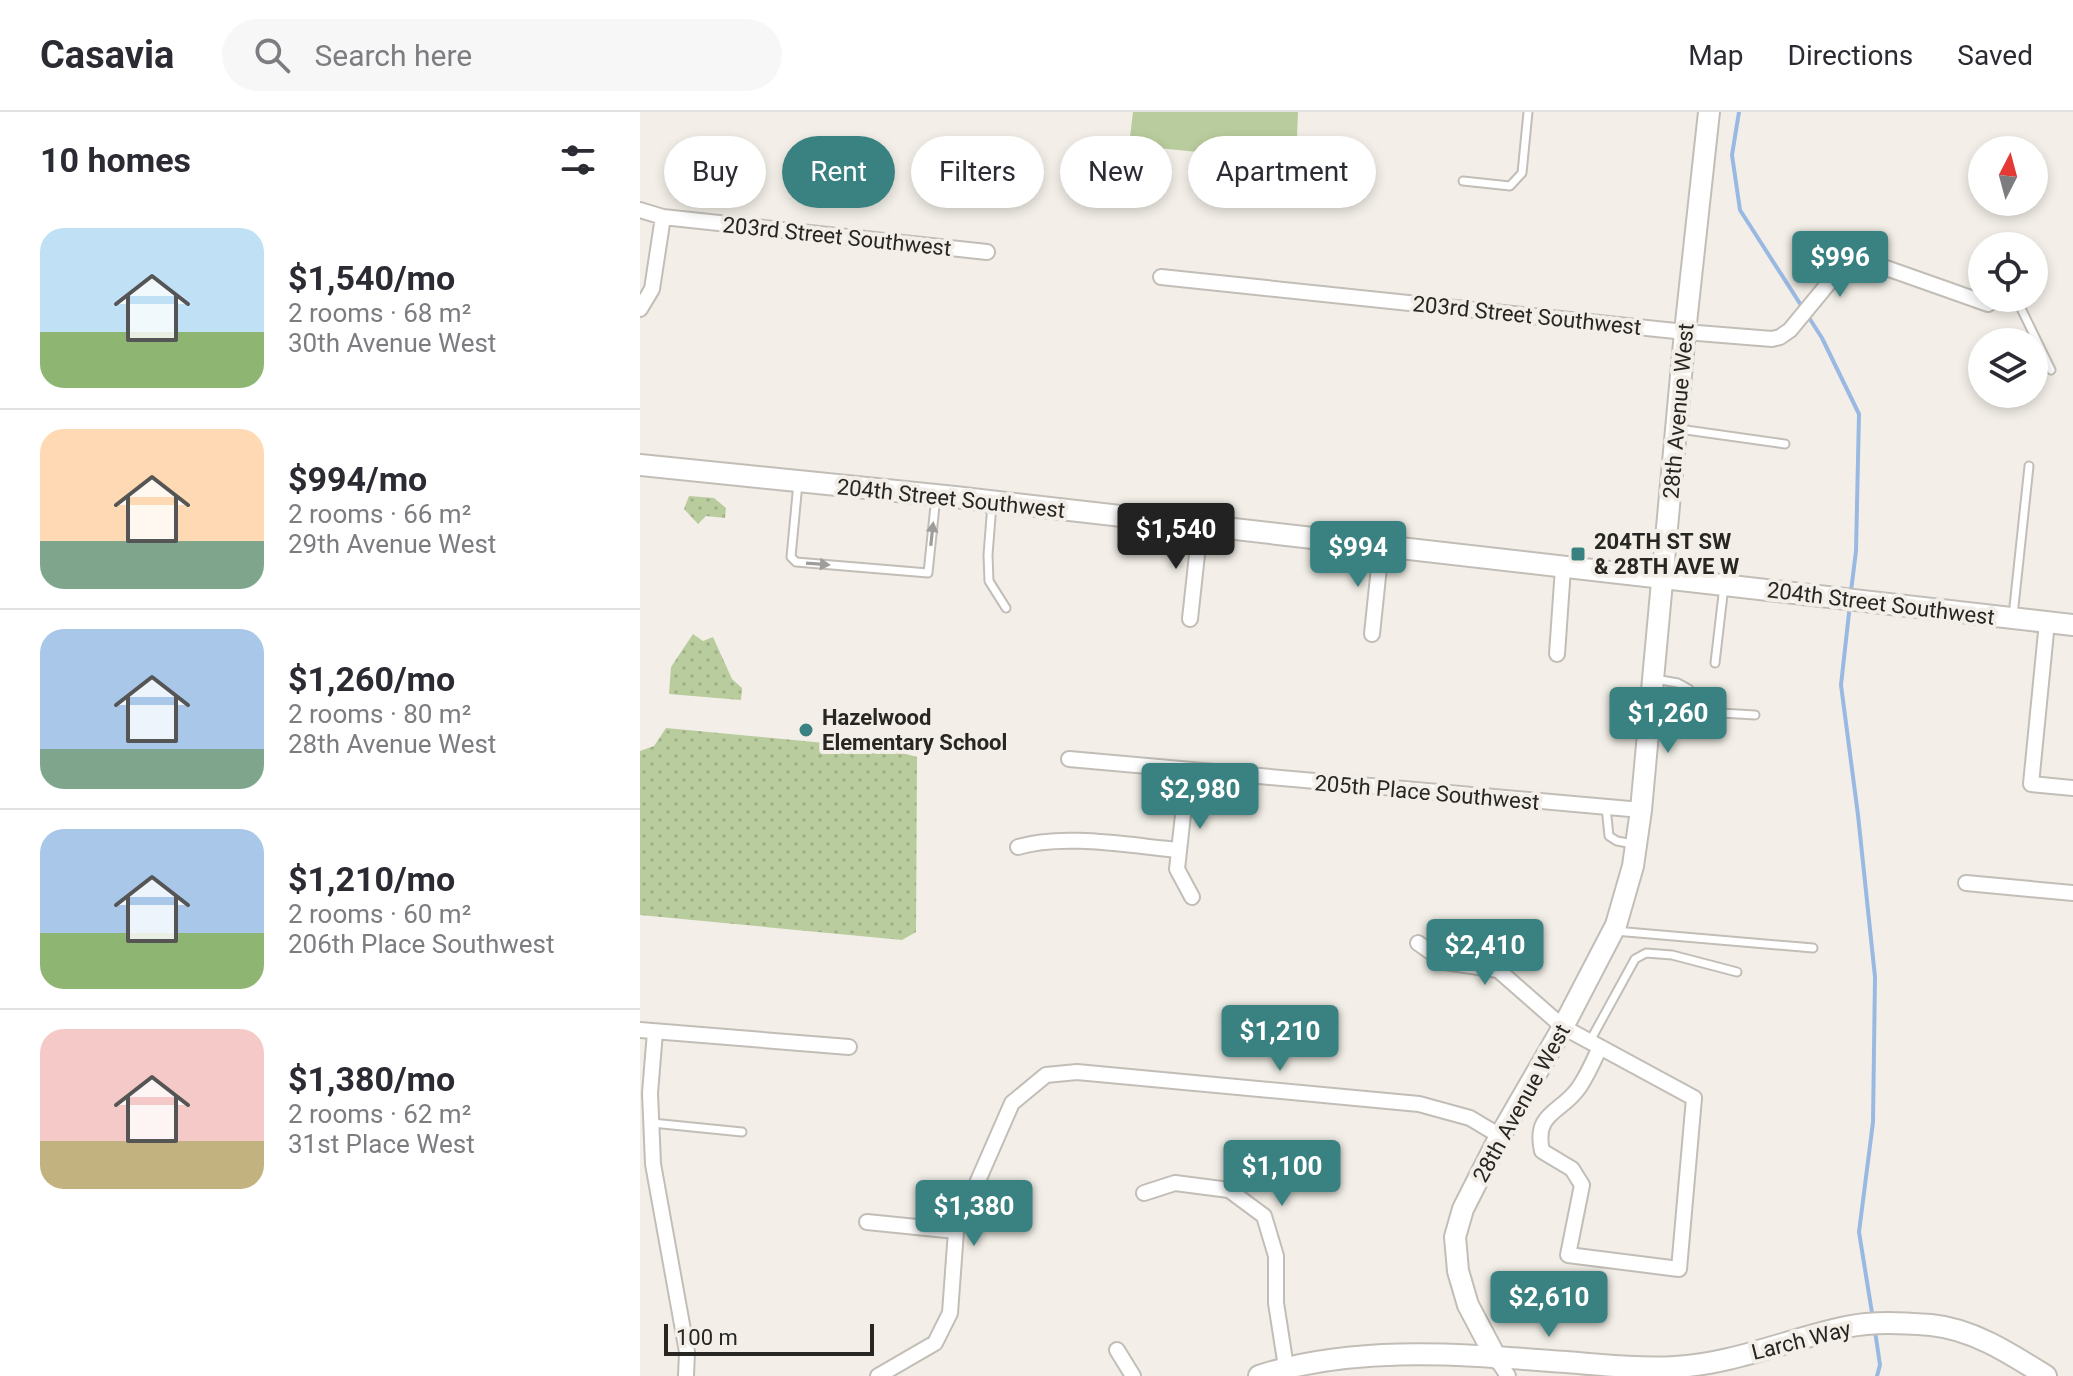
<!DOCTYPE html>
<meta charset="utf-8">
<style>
body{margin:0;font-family:Roboto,sans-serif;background:#f7f7f7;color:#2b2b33;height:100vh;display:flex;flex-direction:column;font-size:30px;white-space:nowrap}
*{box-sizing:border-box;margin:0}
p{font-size:26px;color:#7c7c81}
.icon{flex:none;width:44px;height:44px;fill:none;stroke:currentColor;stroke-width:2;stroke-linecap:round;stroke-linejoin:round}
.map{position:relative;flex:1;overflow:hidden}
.panel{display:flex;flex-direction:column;background:#fff;width:640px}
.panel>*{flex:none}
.guide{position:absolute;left:24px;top:24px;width:760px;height:72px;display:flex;gap:16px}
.needle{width:52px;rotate:6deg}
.buttons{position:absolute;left:1328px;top:24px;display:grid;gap:16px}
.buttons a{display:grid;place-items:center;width:80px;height:80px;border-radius:50%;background:#fff;box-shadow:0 4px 12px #0003;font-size:40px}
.scale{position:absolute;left:24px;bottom:20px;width:210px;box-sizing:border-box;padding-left:8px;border:4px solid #272623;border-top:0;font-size:22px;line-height:28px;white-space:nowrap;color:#272623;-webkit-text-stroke:6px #f3efe8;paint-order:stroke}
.price{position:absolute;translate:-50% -68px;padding:0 18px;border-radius:8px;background:#3a8282;color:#fff;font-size:26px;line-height:52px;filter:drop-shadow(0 2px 4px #0008)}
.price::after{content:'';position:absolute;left:50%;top:48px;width:24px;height:18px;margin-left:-12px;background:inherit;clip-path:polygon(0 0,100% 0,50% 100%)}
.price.current{background:#222;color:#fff}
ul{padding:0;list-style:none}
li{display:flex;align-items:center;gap:24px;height:200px;padding:0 40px}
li+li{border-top:2px solid #e1e1e2}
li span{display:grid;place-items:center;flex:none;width:224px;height:160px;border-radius:24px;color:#555}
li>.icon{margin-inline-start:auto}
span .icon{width:96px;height:96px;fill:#fffc;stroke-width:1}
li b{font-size:34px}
h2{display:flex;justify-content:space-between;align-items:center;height:96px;padding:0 40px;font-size:34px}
.pill{padding:0 28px;border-radius:36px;background:#fff;box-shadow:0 4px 12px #0003;font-size:28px;line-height:72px}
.pill.current{background:#3a8282;color:#fff}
header{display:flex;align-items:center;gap:48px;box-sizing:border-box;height:112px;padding:0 40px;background:#fff;border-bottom:2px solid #e1e1e2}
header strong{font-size:38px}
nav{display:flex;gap:44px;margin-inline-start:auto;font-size:28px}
.search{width:560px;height:72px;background:#f7f7f7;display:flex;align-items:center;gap:20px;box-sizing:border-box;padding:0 28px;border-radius:44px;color:#7c7c81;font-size:30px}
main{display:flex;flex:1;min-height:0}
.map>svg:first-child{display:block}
</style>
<header>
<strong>Casavia</strong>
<div class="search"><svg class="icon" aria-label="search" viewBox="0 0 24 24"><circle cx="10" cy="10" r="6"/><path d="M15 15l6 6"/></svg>Search here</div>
<nav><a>Map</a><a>Directions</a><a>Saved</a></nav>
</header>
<main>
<section class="panel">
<h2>10 homes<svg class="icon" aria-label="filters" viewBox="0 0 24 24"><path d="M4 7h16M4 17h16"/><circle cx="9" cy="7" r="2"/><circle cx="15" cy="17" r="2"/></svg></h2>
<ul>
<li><span style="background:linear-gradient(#bfe0f5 65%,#8fb573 0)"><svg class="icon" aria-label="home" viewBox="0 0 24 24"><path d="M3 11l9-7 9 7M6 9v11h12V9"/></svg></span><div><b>$1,540/mo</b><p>2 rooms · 68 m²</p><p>30th Avenue West</p></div></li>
<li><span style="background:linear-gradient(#ffd9b3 70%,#7fa58c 0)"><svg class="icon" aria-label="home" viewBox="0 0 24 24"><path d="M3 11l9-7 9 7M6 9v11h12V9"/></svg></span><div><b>$994/mo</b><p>2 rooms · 66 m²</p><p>29th Avenue West</p></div></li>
<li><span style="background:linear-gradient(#a9c7e8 75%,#7fa58c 0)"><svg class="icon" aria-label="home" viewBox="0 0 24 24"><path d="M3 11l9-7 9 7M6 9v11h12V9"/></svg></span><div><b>$1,260/mo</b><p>2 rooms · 80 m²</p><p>28th Avenue West</p></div></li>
<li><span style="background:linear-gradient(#a9c7e8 65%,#8fb573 0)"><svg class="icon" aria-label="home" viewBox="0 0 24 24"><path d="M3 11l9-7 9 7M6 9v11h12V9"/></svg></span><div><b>$1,210/mo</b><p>2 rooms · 60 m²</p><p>206th Place Southwest</p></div></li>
<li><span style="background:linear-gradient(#f6c9c9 70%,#c2b280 0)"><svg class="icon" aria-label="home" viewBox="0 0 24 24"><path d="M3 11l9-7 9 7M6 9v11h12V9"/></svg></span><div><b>$1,380/mo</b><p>2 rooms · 62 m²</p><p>31st Place West</p></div></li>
</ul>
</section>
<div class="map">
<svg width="1433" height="1264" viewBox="0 0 1433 1264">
<defs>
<pattern id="green-dots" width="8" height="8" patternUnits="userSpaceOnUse" patternTransform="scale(2)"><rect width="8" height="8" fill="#b9cc9d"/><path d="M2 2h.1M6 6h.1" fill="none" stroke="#9faf87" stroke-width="1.8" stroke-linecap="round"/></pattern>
</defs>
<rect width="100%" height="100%" fill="#f3efe8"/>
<!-- green -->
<path fill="url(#green-dots)" d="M49,384L74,386L86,396L85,406L66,404L58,412L44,397Z
M53,522L63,529L73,525L92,567L102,576L101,588L29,582L31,555Z
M26,616L248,637L277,645L276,820L262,828L0,803V639L14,634Z"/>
<!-- pitch -->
<path fill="#b9cc9d" d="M493,0H658L656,50L498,34L490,25Z"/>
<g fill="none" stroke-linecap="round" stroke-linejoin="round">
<!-- stream -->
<path stroke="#9ab9e2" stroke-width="4" d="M1099,0L1092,43L1100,98L1182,226L1219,302L1216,439L1211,479
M1210,492L1201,573L1218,703L1235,865L1233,1010L1219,1120L1233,1207
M1235,1219L1240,1253L1237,1264"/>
<!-- lane casing -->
<g stroke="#c2beb7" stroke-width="11">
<path id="lane" d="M823,69L870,74L882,61L888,0
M1376,186L1411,258
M1039,317L1145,332
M158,371L151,445L156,450L288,461L296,384
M352,392L348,443L349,469L366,496
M1373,504L1389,354
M1075,551L1084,474
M1015,567L1038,571L1049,577L1047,599
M1013,597L1115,603
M966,695L969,724L977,729L993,732
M975,819L1173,836
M950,929L995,847L1006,841L1032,843L1097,860
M12,1011L102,1020"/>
</g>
<!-- street casing -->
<g stroke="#c2beb7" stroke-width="18">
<path id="street" d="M0,98L23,105L347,140
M521,165L1045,220L1132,227L1140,225L1150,218L1192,167L1211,153L1232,151L1348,192L1358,186
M0,197L12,177L23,105
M550,507L560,415
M1407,510L1391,672L1433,676
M732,522L741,436
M917,542L923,456
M429,647L1001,698
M548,658L537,757L552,785
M378,735C423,721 492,734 539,738
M1326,771L1433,781
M778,831L805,850L858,858L923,915L1054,986L1039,1157L928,1143L942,1073L932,1057L902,1039C893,999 923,1001 940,974C948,962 954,948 960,935
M0,918L209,935
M15,920L10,981L13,1052L47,1240L46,1264
M504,1081L535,1071L589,1078L624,1104L636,1144V1191L646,1255
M227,1110L316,1119
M477,1238L493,1264
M856,1246L868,1264
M238,1264L295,1231L310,1201L316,1119L372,991L406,963L437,960L779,992L830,1006L860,1024"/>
</g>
<!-- secondary casing -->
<g stroke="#c2beb7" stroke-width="24">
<path id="secondary" d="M0,353L315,385L1433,513
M856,1246L828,1193L818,1159L815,1125L823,1097L860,1024L923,915L976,813L993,754L1001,698L1045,220L1069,0
M619,1264C716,1232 826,1243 926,1250C962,1253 999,1257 1035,1255C1093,1252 1149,1227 1206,1215C1234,1209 1263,1211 1291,1213C1333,1217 1371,1242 1406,1264"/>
</g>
<!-- lane -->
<use href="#lane" stroke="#fff" stroke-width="7"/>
<!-- street -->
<use href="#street" stroke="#fff" stroke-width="14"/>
<!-- secondary -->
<use href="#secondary" stroke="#fff" stroke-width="20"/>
</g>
<!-- one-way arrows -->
<defs><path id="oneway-solid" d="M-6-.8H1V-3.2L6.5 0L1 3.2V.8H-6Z" transform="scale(2)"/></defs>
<g fill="#9e9d9c">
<use href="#oneway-solid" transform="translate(292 422) rotate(-84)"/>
<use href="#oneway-solid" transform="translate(178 452) rotate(4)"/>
</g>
<!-- markers -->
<g fill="#3a8282" stroke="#f3efe8" stroke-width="3">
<rect x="930" y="434" width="16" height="16" rx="4"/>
<circle cx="166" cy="618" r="8"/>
</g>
<g text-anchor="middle" stroke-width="8" stroke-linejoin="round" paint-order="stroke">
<!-- street labels -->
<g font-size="22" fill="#272623" stroke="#f3efe8">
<text transform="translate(197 124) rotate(6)" y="8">203rd Street Southwest</text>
<text transform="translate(887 203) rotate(6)" y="8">203rd Street Southwest</text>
<text transform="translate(1038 299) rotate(-85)" y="8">28th Avenue West</text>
<text transform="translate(311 386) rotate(6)" y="8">204th Street Southwest</text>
<text transform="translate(1241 491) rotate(7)" y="8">204th Street Southwest</text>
<text transform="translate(787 680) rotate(5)" y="8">205th Place Southwest</text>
<text transform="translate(881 991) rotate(-61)" y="8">28th Avenue West</text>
<text transform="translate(1161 1228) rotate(-14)" y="8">Larch Way</text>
</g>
<!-- poi labels -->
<g font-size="22" font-weight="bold" fill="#272623" stroke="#f3efe8" text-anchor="start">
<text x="954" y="437">204TH ST SW<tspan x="954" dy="25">&amp; 28TH AVE W</tspan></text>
<text x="182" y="613">Hazelwood<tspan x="182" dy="25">Elementary School</tspan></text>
</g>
</g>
</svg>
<div class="buttons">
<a><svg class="needle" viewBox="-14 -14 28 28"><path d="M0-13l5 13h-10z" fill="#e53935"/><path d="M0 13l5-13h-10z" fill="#7c7c81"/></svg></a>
<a><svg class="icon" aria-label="locate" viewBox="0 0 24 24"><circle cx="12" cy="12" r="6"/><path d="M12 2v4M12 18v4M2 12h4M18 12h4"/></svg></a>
<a><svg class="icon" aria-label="layers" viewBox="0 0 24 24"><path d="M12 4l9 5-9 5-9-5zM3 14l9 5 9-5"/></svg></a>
</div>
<div class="scale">100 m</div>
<b class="price" style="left:1200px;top:187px">$996</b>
<b class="price current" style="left:536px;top:459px">$1,540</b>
<b class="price" style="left:718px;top:477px">$994</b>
<b class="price" style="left:1028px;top:643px">$1,260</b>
<b class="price" style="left:560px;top:719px">$2,980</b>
<b class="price" style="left:845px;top:875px">$2,410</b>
<b class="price" style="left:640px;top:961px">$1,210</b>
<b class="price" style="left:642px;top:1096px">$1,100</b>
<b class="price" style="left:334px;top:1136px">$1,380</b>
<b class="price" style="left:909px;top:1227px">$2,610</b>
<div class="guide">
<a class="pill">Buy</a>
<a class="pill current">Rent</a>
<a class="pill">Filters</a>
<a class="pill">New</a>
<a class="pill">Apartment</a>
</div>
</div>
</main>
